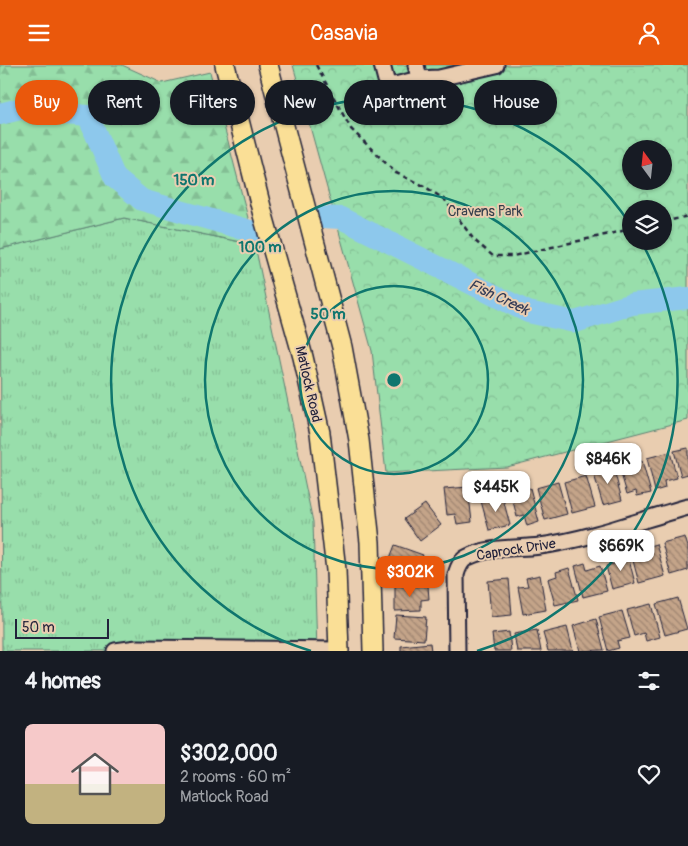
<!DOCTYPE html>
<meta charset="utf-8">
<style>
body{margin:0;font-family:Pangolin,sans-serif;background:#242831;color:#f1f3f6;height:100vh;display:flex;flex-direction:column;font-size:19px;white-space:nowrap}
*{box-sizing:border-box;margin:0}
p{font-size:16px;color:#9ea1a6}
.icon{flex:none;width:28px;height:28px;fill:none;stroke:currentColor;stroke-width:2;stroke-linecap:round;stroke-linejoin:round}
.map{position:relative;height:586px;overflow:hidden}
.side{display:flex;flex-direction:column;background:#171b24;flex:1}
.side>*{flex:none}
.top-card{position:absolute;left:15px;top:15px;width:659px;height:45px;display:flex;gap:10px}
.needle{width:32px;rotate:345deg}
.tools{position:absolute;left:622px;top:75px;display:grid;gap:10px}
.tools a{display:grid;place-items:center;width:50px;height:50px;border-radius:50%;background:#171b24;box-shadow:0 1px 4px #0004;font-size:25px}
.scale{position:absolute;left:15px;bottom:12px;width:94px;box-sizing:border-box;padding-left:5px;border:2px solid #22223b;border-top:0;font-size:14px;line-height:18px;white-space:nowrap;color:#22223b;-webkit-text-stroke:4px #e9cdb0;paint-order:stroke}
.price{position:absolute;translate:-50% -42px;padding:0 11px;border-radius:10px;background:#fff;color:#222;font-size:16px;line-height:32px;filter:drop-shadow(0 1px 2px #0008)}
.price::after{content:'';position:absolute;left:50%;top:30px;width:15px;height:11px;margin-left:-8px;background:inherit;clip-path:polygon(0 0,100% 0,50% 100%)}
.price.on{background:#ea580c;color:#fff}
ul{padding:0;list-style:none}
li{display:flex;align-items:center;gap:15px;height:125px;padding:0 25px}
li+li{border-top:1px solid #363941}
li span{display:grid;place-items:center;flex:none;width:140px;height:100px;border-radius:8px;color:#555}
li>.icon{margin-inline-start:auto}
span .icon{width:60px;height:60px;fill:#fffc;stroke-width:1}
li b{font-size:21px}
h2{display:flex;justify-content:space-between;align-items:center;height:60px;padding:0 25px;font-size:21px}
.pill{padding:0 18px;border-radius:22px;background:#171b24;box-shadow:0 1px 4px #0004;font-size:18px;line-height:45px}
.pill.on{background:#ea580c;color:#fff}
header{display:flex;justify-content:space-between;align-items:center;height:65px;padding:0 25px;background:#ea580c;color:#fff;font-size:22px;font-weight:600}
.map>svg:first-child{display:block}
</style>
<header><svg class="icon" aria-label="menu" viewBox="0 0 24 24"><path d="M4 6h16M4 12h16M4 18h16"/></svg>Casavia<svg class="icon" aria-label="person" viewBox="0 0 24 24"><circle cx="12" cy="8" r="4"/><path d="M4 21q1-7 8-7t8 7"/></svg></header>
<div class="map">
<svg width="688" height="586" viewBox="0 0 688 586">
<defs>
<pattern id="grass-tufts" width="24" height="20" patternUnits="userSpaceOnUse" patternTransform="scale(1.25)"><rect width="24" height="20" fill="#98deab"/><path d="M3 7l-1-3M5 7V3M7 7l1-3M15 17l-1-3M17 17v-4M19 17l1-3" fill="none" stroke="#83be94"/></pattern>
<pattern id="forest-firs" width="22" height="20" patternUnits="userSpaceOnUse" patternTransform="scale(1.25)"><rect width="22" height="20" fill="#98deab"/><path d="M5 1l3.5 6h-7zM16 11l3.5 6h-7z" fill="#83be94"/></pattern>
<pattern id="park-crowns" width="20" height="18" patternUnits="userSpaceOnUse" patternTransform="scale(1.25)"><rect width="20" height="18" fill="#98deab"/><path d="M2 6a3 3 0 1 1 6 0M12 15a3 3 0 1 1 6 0" fill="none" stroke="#83be94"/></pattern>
<pattern id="building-back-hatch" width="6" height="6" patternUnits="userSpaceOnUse" patternTransform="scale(1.25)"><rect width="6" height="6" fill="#c4a489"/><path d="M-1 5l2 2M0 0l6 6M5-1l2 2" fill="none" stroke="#9f8571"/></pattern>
</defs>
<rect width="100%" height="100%" fill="#e9cdb0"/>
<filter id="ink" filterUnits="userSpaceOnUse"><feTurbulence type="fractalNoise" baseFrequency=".02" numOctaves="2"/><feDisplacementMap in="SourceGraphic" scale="10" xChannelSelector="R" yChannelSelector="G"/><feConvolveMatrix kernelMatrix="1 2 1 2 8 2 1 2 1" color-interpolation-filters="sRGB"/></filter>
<g filter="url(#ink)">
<!-- grass -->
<path fill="url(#grass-tufts)" stroke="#5d8073" d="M124,153L255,180L313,457L317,586H2L0,184Z"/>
<!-- forest -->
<path fill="url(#forest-firs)" stroke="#5d8073" d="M0,0H122L162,18L210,7L255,180L124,153L0,184Z"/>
<!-- park -->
<path fill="url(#park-crowns)" stroke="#5d8073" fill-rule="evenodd" d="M293,0H688V355L507,402L386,408L372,286ZM631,84H664V116H631ZM631,144H664V176H631Z"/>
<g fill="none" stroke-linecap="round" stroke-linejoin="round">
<!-- river -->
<path stroke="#8dc8ec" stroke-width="22" d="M0,49L24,43L29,46L88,51L115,113L142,135L254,167
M322,152L341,153L528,247L575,257L632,239L688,233"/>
</g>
<!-- building -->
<path fill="url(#building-back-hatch)" stroke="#22223b" d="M688,383V409L681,411L674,386Z
M670,387L677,413L664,416L665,423L655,426L647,393Z
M642,396L651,428L637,431L636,426L627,429L619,402Z
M613,401L622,435L603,440L593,406Z
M586,411L595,442L572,448L564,417Z
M558,417L567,449L545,455L536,423Z
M468,422L472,457L457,459L455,449L447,450L444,424Z
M530,423L539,457L527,461L524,450L517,452L511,428Z
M502,430L510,460L489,465L481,436Z
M425,439L441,460L420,476L404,454Z
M685,472L688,482V505L671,510L662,478Z
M656,479L665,511L639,518L632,492L643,489L642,483Z
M395,480L423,490L415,511L387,501Z
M627,487L635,518L612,524L606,501L617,498L615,490Z
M585,498L587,505L600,501L607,526L583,532L575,501Z
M569,503L578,535L555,540L548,514L557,511L556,507Z
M540,510L546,545L523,549L518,522L528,521L526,513Z
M509,514L512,550L491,552L488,516Z
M395,521H428L429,534L421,535V545L395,546Z
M678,533L687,564L665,570L656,539Z
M651,539L660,572L646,576L644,568L634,571L627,545Z
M622,546L630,573L617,576L619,583L608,586L599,552Z
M396,550L426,552L424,575L394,573Z
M596,554L604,585L580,586L573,561Z
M567,562L573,586H548L543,568Z
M537,565L541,586H517L514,569Z
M509,567L511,586H494L492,569Z
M430,578L431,586H401V581Z"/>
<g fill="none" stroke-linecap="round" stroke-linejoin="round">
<!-- minor casing -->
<g stroke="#22223b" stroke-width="19">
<path id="minor" d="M382,0L387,19L395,20L419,14L416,0
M419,14L439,13L496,0
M115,586L137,583L339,585
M457,586L456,510C458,502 461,495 468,492C490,481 517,484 540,481C590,474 640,455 688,442"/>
</g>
<!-- major casing -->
<g stroke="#22223b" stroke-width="22">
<path id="major" d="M225,0L263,150L303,292L320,368L336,505L339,586
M268,0L342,282L359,375L370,477L373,586"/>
</g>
<!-- path -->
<path stroke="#22223b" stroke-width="2.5" stroke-dasharray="5 4" stroke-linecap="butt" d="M316,0L351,64L396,108L424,121L445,135L474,175L493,191H513L631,164
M664,157L688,151"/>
<!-- minor -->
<use href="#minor" stroke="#e9cdb0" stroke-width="15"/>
<!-- major -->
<use href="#major" stroke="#fadf96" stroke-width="19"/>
</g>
</g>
<!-- distance rings -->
<g fill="none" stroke="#0f766e" stroke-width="2.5">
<circle cx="394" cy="315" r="94"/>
<circle cx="394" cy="315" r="189"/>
<path d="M311 586A283 283 0 1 1 630 159M642 178A283 283 0 0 1 477 586"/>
</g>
<g text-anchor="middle" stroke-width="4" stroke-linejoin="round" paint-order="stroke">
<!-- park labels -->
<g font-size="14" fill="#343e4c" stroke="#e9cdb0">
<text x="485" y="151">Cravens Park</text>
</g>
<!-- street labels -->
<g font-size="14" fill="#22223b" stroke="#e9cdb0">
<text transform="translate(309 319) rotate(77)" y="5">Matlock Road</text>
<text transform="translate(516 484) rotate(-9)" y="5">Caprock Drive</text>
</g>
<!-- water labels -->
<g font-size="15" font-style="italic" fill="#323b56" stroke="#e9cdb0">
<text transform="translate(499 232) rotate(25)" y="5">Fish Creek</text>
</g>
</g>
<circle cx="394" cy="315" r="8" fill="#0f766e" stroke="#e9cdb0" stroke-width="2.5"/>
<g font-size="15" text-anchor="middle" font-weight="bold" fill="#0f766e" stroke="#e9cdb0" stroke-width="4" stroke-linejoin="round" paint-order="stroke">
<text x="194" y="120">150 m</text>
<text x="260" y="187">100 m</text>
<text x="328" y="254">50 m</text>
</g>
</svg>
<div class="tools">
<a><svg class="needle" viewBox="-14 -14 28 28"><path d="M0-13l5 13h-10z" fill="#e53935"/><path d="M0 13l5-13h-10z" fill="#9ea1a6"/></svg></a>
<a><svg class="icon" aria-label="layers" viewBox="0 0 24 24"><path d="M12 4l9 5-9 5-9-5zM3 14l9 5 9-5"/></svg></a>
</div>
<div class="scale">50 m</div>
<b class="price" style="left:608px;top:420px">$846K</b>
<b class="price" style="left:496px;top:448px">$445K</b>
<b class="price" style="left:621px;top:507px">$669K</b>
<b class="price on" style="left:410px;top:533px">$302K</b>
<div class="top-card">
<a class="pill on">Buy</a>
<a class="pill">Rent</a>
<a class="pill">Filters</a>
<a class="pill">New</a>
<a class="pill">Apartment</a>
<a class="pill">House</a>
</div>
</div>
<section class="side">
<h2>4 homes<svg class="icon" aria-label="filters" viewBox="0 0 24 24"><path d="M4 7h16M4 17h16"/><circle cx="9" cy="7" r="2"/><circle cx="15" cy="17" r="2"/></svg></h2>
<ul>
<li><span style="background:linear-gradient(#f6c9c9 60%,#c2b280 0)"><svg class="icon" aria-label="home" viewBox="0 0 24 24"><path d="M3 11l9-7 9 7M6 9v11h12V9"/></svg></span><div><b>$302,000</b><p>2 rooms · 60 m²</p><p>Matlock Road</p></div><svg class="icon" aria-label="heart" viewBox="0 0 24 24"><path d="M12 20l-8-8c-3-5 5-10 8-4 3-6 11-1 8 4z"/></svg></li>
</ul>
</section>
